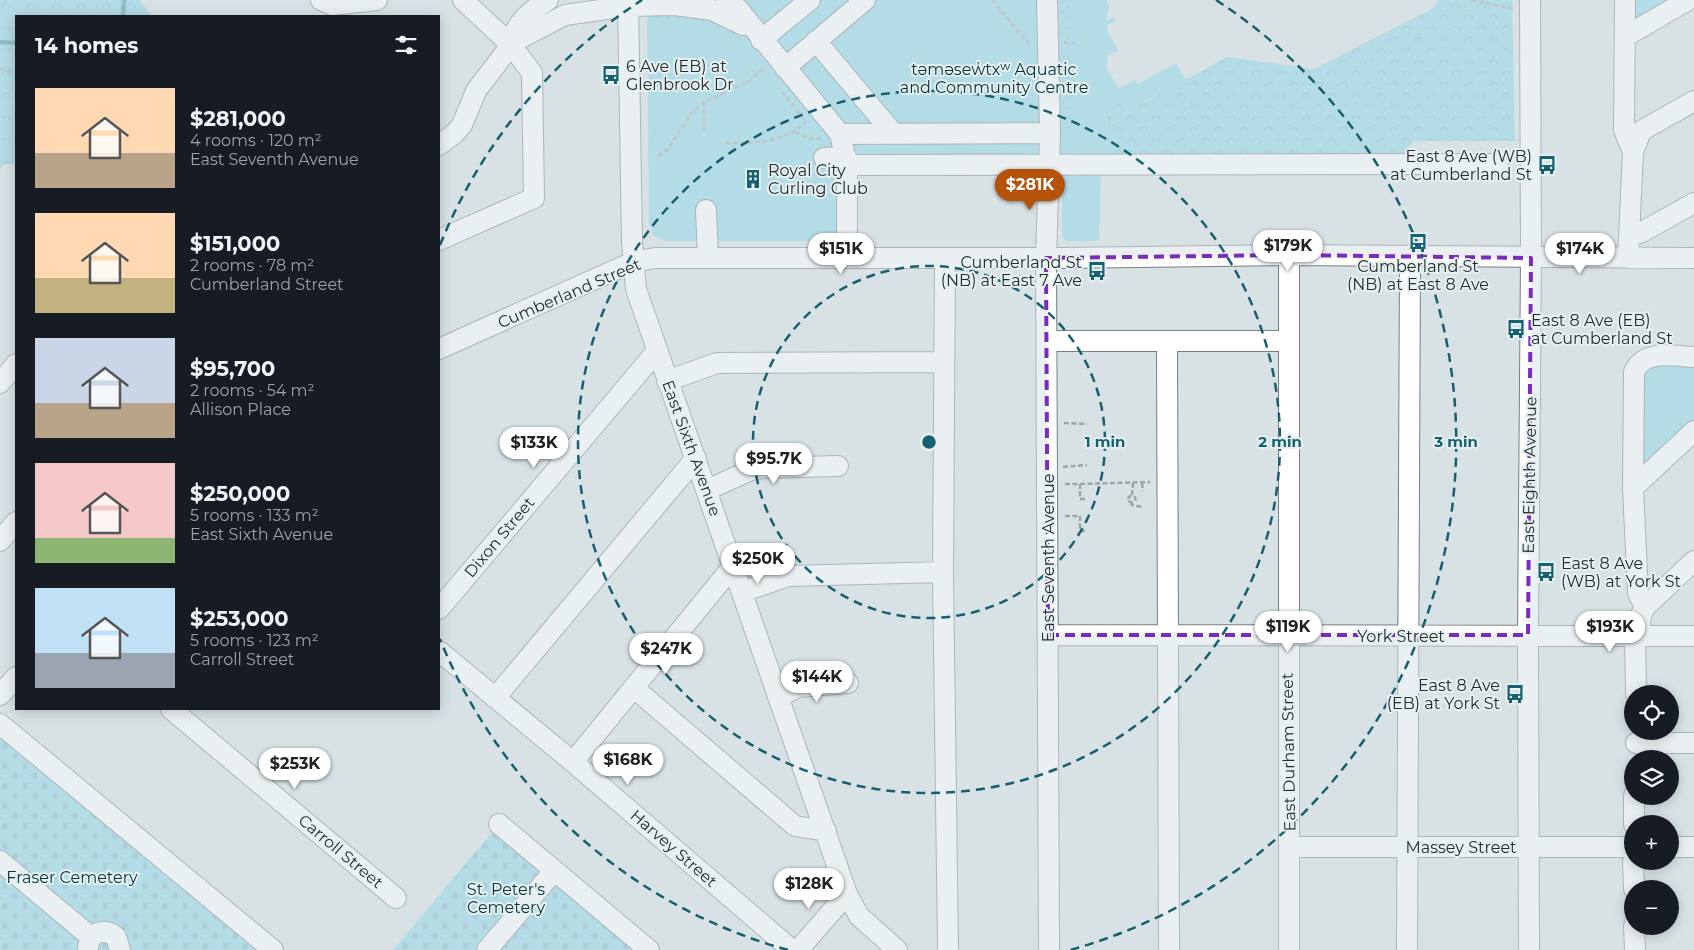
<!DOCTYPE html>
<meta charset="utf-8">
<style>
body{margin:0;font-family:Montserrat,sans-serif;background:#20242c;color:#f1f3f6;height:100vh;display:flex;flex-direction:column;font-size:19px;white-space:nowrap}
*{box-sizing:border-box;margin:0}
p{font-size:16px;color:#9ea1a6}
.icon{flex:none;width:28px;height:28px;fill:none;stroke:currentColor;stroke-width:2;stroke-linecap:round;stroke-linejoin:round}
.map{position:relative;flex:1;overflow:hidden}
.drawer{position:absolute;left:15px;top:15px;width:425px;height:695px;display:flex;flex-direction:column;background:#171b24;border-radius:0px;box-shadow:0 2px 12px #0003}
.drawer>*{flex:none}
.buttons{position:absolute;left:1624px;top:685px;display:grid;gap:10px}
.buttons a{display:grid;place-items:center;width:55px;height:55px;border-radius:50%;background:#171b24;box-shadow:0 2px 12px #0003;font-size:25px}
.price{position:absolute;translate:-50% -42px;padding:0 11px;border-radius:18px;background:#fff;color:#222;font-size:16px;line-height:32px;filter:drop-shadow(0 1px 2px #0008)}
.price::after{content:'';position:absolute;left:50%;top:30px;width:15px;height:11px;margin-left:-8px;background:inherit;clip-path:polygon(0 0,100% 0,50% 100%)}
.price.selected{background:#b45309;color:#fff}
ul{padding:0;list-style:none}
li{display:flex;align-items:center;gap:15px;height:125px;padding:0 20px}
li span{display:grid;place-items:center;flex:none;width:140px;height:100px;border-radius:0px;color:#555}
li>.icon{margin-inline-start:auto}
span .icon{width:60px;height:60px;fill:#fffc;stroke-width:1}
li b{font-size:21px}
h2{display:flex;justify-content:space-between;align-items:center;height:60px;padding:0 20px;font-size:21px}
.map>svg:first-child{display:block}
</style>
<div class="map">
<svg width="1694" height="950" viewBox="0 0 1694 950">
<defs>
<pattern id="forest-crowns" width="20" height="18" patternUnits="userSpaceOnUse" patternTransform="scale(1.25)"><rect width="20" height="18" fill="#87d4e7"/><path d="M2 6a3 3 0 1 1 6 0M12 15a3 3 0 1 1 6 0" fill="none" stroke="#74b6c6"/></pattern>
<pattern id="cemetery-stones" width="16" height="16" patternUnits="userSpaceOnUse" patternTransform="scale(1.25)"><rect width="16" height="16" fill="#87d4e7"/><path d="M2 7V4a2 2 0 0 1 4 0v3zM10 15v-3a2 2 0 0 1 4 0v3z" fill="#74b6c6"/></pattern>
<pattern id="garden-dots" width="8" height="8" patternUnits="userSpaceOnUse" patternTransform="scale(1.25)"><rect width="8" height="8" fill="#87d4e7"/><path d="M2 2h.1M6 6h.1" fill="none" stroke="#74b6c6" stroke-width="1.8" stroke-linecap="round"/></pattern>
</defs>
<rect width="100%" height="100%" fill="#d8e2e5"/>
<!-- green -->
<path fill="#87d4e7" d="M647,0H1107L1110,9L1107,11V20L1114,17L1116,21L1107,25V31L1118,50L1107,56V69L1119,88L1135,80L1138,84L1176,63L1186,80L1140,104L1107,95L1106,158H860L836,241H665L654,236L649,224Z
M1630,0H1677L1637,22L1629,17Z
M1101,169L1099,241H1066L1062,236V171Z
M1694,361V427L1647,463L1644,462L1640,377L1647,365Z"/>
<!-- forest -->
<path fill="url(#forest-crowns)" d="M0,0H139L152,16H16V164L3,165L0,169Z
M1438,0H1512L1515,141H1414L1402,156L1106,158L1107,95L1141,104L1227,57L1314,69L1432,9Z"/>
<!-- cemetery -->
<path fill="url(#cemetery-stones)" d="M0,726L273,950H0Z
M499,824L649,950H393Z"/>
<!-- garden -->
<path fill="url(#garden-dots)" d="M1062,0H1071V38L1063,40Z
M682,10L742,30L759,48L755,52C723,23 698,20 656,20V11Z
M1063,45L1071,47V128L1066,133L1063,126Z"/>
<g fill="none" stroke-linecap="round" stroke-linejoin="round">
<!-- stream -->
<path stroke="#3b92a5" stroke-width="4.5" d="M123,16L124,0
M0,42L16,43"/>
<!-- minor casing -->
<g stroke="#767f82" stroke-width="22">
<path id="minor" d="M321,0L332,5L377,0
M628,0L632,242L636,289L847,894L859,916L897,950
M726,0L738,9L840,134L847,165L1498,164
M1047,0L1050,133L1046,258L1049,950
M1625,0L1624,130L1633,152
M1626,36L1688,0
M761,40L810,0
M816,41L893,133
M511,45C515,23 529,12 548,0
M785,68L865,0
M840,134L1050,133
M439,145L455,133L462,125L476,91L511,45L519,39L565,15L628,6L675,5L712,10L743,25
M824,158L846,157
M706,210L708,258
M1630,236L1642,232L1694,203
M439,240L534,198L532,73L511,45L463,0
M1289,255V950
M847,258V165
M1628,258L1633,152L1641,131L1694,101
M1048,341H1288
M1167,342L1169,950
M439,349L633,262L655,258H1060L1289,255L1694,258
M667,381L717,363L944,362
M0,383L16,364
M1633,488L1694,431
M707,490L751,470L764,468L838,466
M0,541L16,522
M943,572L948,950
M742,592L788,576L943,572L945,258
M1645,607L1638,593L1633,488L1634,372C1644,349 1673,356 1694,357
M439,609L657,351
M1048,635L1694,636
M1635,635L1636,694
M1639,635L1641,615L1645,607L1694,561
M439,651L573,762L792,950
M634,688L795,826L826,831
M0,695L16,677
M778,697L798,687L848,683
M495,698L696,458
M171,709L396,898
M0,724L273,950
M1636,743H1694
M573,762L733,566
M499,824L649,950
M1634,824V796
M1289,847H1632
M1670,847H1694
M0,861L91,937
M1633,861L1634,889
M1634,926L1635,950
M88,948C89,932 105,927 116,937L120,950
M487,950L554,871
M798,950L847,894
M1407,950L1410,255
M1529,950L1528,635L1531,258L1530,0"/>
</g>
<!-- path -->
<path stroke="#9ca4a6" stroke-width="2.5" stroke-dasharray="5 2.5" stroke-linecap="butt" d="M992,0L1028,43H1030
M1471,0L1514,9
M1064,43H1075
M0,68L16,72
M782,92L805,120
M704,102V133
M795,132L811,139L823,138
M725,143C755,143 782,143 806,122
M658,156L668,149L693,111L704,102L748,82L765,67
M1064,423L1087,424
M1063,467L1087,465
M1142,483L1143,491
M1065,484H1080V499H1085
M1080,484L1150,482
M1132,495L1133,483
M1128.5 499a3.5 3.5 0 1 1 7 0a3.5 3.5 0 1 1-7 0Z
M1131,502L1132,505L1143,507
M1065,516H1080V531H1085"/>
<!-- minor -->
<use href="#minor" stroke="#fff" stroke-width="20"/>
</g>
<!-- marked area -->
<path d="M0 0H1694V950H0ZM1289,255L1531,258L1528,635H1048L1046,258Z" fill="#d8e2e5" fill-opacity=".55" fill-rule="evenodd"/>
<path fill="none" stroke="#7b2cbf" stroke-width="4" stroke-dasharray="10 6" stroke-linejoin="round" d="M1289,255L1531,258L1528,635H1048L1046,258Z"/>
<!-- distance rings -->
<g fill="none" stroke="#17606f" stroke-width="2.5" stroke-dasharray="9 6">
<circle cx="929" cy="442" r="176"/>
<circle cx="929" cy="442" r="351"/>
<path d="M788 950A527 527 0 0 1 440 639M440 245A527 527 0 0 1 642 0M1216 0A527 527 0 0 1 1070 950"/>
</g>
<!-- icons -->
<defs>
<g id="bus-bare" transform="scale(1.5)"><path d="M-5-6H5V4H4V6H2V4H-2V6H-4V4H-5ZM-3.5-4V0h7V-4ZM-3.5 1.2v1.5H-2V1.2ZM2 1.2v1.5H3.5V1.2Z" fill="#17606f" stroke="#e5f0f2" stroke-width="2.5" paint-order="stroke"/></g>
<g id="building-bare" transform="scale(1.5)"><path d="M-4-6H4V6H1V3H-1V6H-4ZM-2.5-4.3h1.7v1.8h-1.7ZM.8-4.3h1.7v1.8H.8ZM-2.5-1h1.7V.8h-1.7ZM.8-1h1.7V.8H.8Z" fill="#17606f" stroke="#e5f0f2" stroke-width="2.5" paint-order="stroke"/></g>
</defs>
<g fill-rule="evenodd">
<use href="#bus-bare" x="611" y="75"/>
<use href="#bus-bare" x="1547" y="165"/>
<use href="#building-bare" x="753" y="179"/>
<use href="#bus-bare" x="1418" y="243"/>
<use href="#bus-bare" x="1097" y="271"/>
<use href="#bus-bare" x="1516" y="329"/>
<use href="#bus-bare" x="1546" y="572"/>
<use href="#bus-bare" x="1515" y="694"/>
</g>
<g text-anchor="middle" stroke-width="4" stroke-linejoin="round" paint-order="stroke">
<!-- poi labels -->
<g font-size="16" fill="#262a2b" stroke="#e5f0f2" text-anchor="start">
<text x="626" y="72">6 Ave (EB) at<tspan x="626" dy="18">Glenbrook Dr</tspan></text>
<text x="1532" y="162" text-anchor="end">East 8 Ave (WB)<tspan x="1532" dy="18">at Cumberland St</tspan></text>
<text x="768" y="176">Royal City<tspan x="768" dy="18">Curling Club</tspan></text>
<text x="1082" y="268" text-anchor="end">Cumberland St<tspan x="1082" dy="18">(NB) at East 7 Ave</tspan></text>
<text x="1418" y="272" text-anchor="middle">Cumberland St<tspan x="1418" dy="18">(NB) at East 8 Ave</tspan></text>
<text x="1531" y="326">East 8 Ave (EB)<tspan x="1531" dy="18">at Cumberland St</tspan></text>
<text x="1561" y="569">East 8 Ave<tspan x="1561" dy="18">(WB) at York St</tspan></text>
<text x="1500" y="691" text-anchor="end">East 8 Ave<tspan x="1500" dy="18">(EB) at York St</tspan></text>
</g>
<!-- park labels -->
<g font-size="16" fill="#07323a" stroke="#e5f0f2">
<text x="994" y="75">təməsew̓txʷ Aquatic<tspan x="994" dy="18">and Community Centre</tspan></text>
<text x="72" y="883">Fraser Cemetery</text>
<text x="506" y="895">St. Peter's<tspan x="506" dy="18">Cemetery</tspan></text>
</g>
<!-- street labels -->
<g font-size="16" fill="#262a2b" stroke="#e5f0f2">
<text transform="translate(569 293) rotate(-23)" y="6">Cumberland Street</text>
<text transform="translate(692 448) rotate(70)" y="6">East Sixth Avenue</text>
<text transform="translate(1529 475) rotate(-89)" y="6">East Eighth Avenue</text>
<text transform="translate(499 537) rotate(-50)" y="6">Dixon Street</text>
<text transform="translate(1048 558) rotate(-90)" y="6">East Seventh Avenue</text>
<text x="1401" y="642">York Street</text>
<text transform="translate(1288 752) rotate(-91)" y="6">East Durham Street</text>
<text x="1461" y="853">Massey Street</text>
<text transform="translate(674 848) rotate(41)" y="6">Harvey Street</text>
<text transform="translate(341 851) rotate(40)" y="6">Carroll Street</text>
</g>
</g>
<circle cx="929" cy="442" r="8" fill="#17606f" stroke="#e5f0f2" stroke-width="2.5"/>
<g font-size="15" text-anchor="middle" font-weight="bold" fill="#17606f" stroke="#e5f0f2" stroke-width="4" stroke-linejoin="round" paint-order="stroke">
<text x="1105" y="447">1 min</text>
<text x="1280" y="447">2 min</text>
<text x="1456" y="447">3 min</text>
</g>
</svg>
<div class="buttons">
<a><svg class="icon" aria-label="locate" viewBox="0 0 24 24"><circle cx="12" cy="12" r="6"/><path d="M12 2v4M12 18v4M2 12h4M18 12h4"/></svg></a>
<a><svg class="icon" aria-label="layers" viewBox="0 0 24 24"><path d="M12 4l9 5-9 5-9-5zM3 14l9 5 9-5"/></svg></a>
<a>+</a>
<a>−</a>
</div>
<b class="price selected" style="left:1030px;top:211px">$281K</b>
<b class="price" style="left:1288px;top:272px">$179K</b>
<b class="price" style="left:841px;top:275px">$151K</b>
<b class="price" style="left:1580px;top:275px">$174K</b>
<b class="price" style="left:534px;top:469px">$133K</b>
<b class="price" style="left:774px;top:485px">$95.7K</b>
<b class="price" style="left:758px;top:585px">$250K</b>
<b class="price" style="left:1288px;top:653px">$119K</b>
<b class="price" style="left:1610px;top:653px">$193K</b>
<b class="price" style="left:666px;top:675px">$247K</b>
<b class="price" style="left:817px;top:703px">$144K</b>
<b class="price" style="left:628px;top:786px">$168K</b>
<b class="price" style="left:295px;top:790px">$253K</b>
<b class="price" style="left:809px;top:910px">$128K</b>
<section class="drawer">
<h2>14 homes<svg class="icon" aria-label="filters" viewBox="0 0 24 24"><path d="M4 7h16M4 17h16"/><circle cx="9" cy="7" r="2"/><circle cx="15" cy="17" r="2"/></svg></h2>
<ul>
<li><span style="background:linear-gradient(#ffd9b3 65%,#b9a48a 0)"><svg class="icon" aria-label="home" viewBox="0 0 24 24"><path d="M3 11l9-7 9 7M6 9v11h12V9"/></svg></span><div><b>$281,000</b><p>4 rooms · 120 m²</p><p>East Seventh Avenue</p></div></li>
<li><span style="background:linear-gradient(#ffd9b3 65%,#c2b280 0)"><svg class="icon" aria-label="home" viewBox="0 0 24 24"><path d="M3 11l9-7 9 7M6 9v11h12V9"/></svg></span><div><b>$151,000</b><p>2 rooms · 78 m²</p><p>Cumberland Street</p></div></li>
<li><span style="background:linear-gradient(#c9d6e8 65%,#b9a48a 0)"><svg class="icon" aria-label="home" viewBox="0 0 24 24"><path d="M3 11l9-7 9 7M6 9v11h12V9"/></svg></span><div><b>$95,700</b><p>2 rooms · 54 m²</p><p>Allison Place</p></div></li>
<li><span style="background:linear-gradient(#f6c9c9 75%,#8fb573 0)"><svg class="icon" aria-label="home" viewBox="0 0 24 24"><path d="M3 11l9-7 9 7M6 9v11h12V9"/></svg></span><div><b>$250,000</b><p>5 rooms · 133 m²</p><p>East Sixth Avenue</p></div></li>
<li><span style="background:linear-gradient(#bfe0f5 65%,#9aa5b1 0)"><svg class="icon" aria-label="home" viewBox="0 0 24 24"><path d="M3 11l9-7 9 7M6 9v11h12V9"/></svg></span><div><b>$253,000</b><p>5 rooms · 123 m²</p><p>Carroll Street</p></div></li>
</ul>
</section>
</div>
